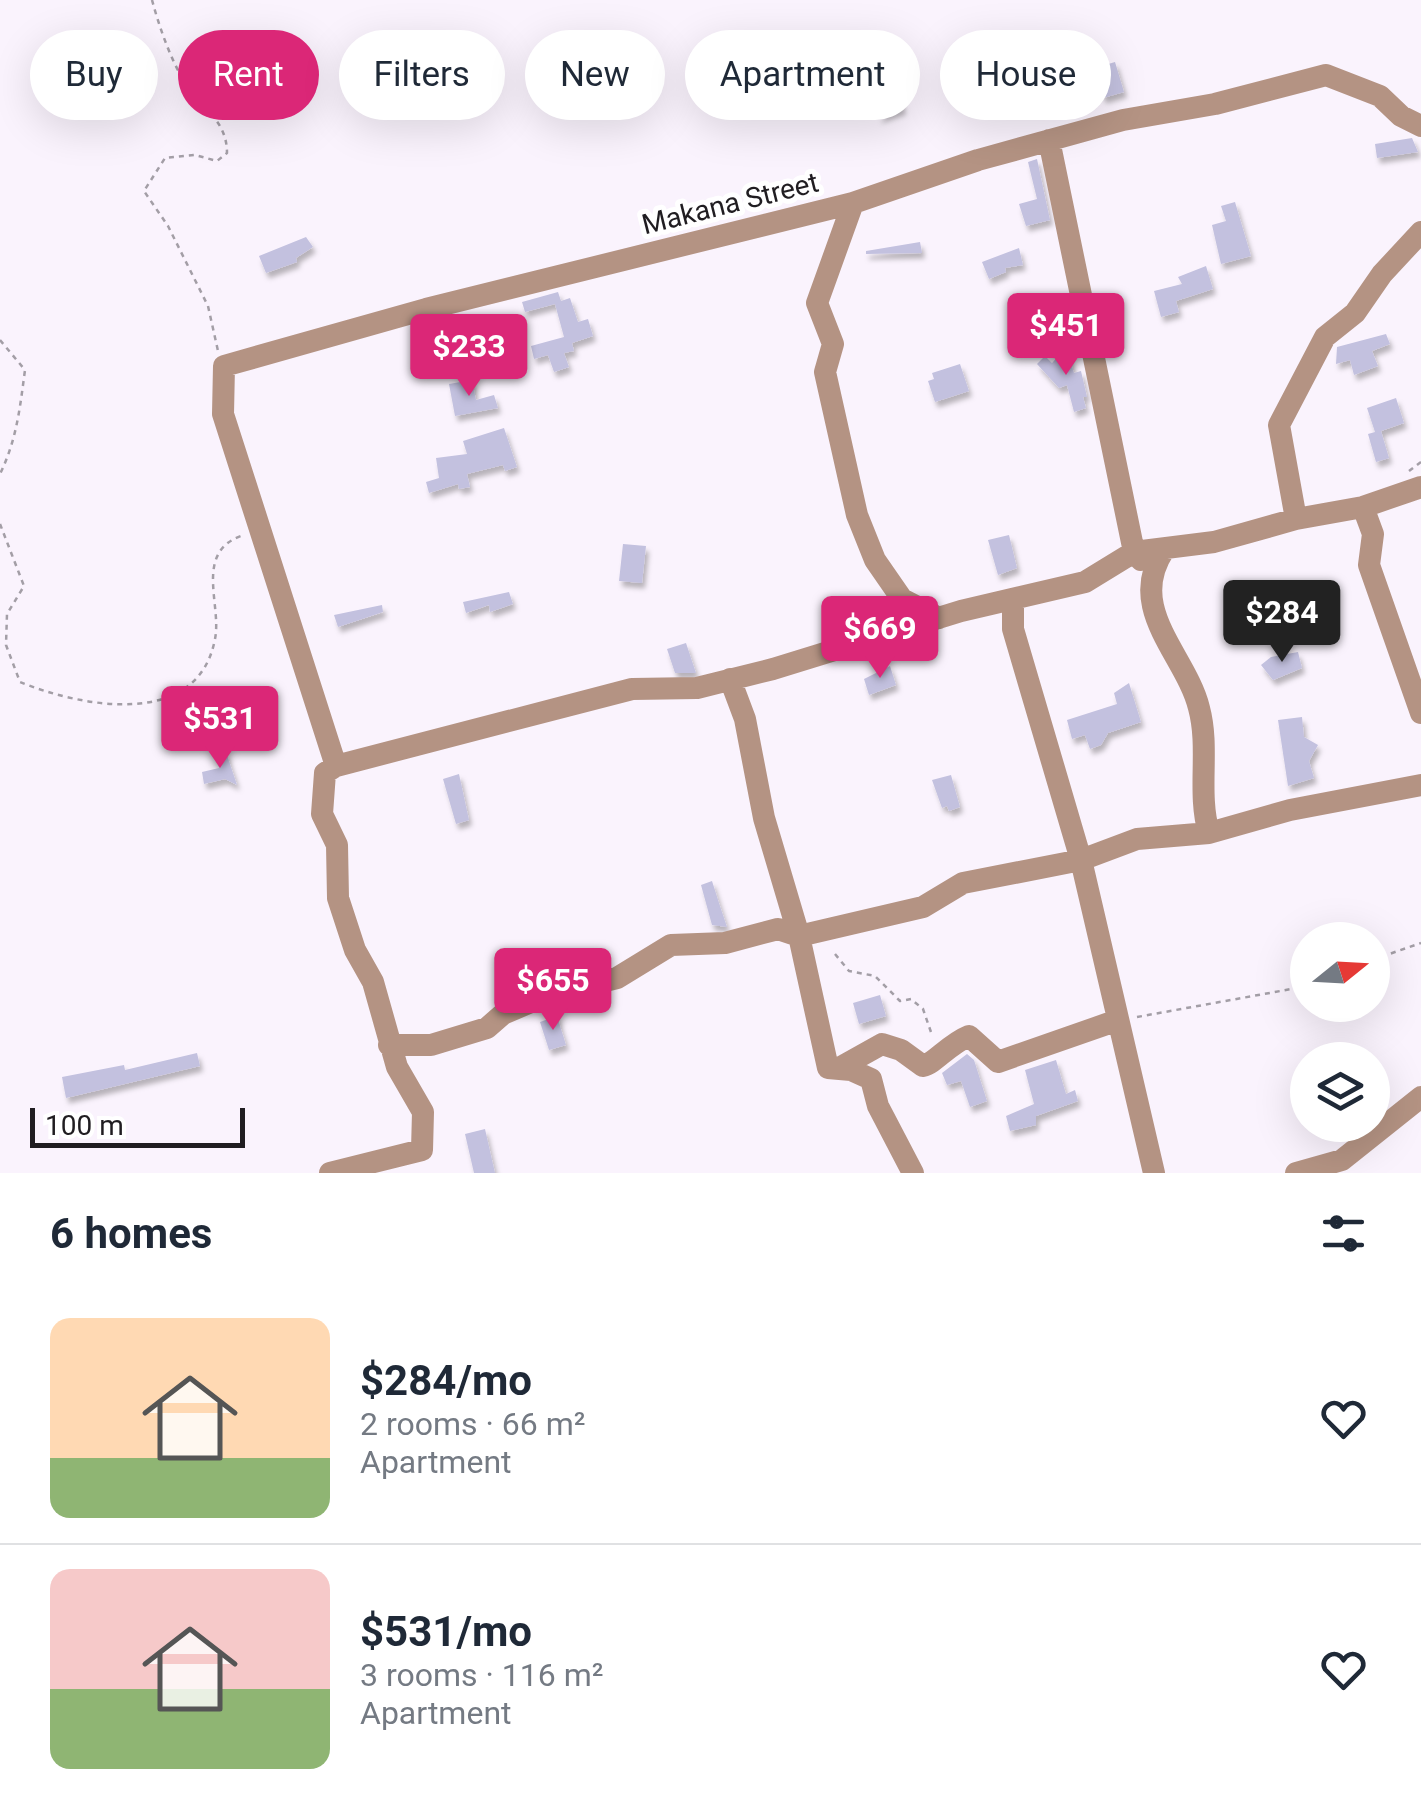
<!DOCTYPE html>
<meta charset="utf-8">
<style>
body{margin:0;font-family:Roboto,sans-serif;background:#f6f6f7;color:#1f2937;height:100vh;display:flex;flex-direction:column;font-size:38px;white-space:nowrap}
*{box-sizing:border-box;margin:0}
p{font-size:32px;color:#747a83}
.icon{flex:none;width:55px;height:55px;fill:none;stroke:currentColor;stroke-width:2;stroke-linecap:round;stroke-linejoin:round}
.map{position:relative;height:1173px;overflow:hidden}
.drawer{display:flex;flex-direction:column;background:#fff;flex:1}
.drawer>*{flex:none}
.banner{position:absolute;left:30px;top:30px;width:1362px;height:90px;display:flex;gap:20px}
.needle{width:65px;rotate:72deg}
.buttons{position:absolute;left:1290px;top:922px;display:grid;gap:20px}
.buttons a{display:grid;place-items:center;width:100px;height:100px;border-radius:50%;background:#fff;box-shadow:0 10px 40px #0002;font-size:50px}
.scale{position:absolute;left:30px;bottom:25px;width:215px;box-sizing:border-box;padding-left:10px;border:5px solid #201d21;border-top:0;font-size:28px;line-height:35px;white-space:nowrap;color:#201d21;-webkit-text-stroke:8px #fff;paint-order:stroke}
.price{position:absolute;translate:-50% -85px;padding:0 22px;border-radius:10px;background:#db2777;color:#fff;font-size:32px;line-height:65px;filter:drop-shadow(0 2px 5px #0008)}
.price::after{content:'';position:absolute;left:50%;top:60px;width:30px;height:22px;margin-left:-15px;background:inherit;clip-path:polygon(0 0,100% 0,50% 100%)}
.price.active{background:#222;color:#fff}
ul{padding:0;list-style:none}
li{display:flex;align-items:center;gap:30px;height:250px;padding:0 50px}
li+li{border-top:2px solid #e0e1e3}
li span{display:grid;place-items:center;flex:none;width:280px;height:200px;border-radius:20px;color:#555}
li>.icon{margin-inline-start:auto}
span .icon{width:120px;height:120px;fill:#fffc;stroke-width:1}
li b{font-size:42px}
h2{display:flex;justify-content:space-between;align-items:center;height:120px;padding:0 50px;font-size:42px}
.tag{padding:0 35px;border-radius:45px;background:#fff;box-shadow:0 10px 40px #0002;font-size:35px;line-height:90px}
.tag.active{background:#db2777;color:#fff}
.map>svg:first-child{display:block}
</style>
<div class="map">
<svg width="1421" height="1173" viewBox="0 0 1421 1173">
<defs>
<filter id="shadow"><feDropShadow dx="3" dy="5.5" stdDeviation="2.5" flood-color="#0004"/></filter>
</defs>
<rect width="100%" height="100%" fill="#faf3fd"/>
<!-- building -->
<path fill="#c3c1df" filter="url(#shadow)" d="M858,58L868,75L894,67L903,109L878,118L893,96L869,103L866,89L839,95L834,78L816,83L812,70Z
M1115,62L1124,92L1103,98L1095,68Z
M1412,138L1418,152L1377,158L1375,144Z
M1037,159L1050,220L1026,226L1019,204L1037,199L1028,162Z
M1235,202L1251,256L1221,264L1212,225L1226,221L1221,206Z
M306,237L313,247L296,258L297,262L266,273L259,256Z
M920,242L922,253L866,254V251Z
M1019,248L1023,265L1005,268L1006,272L989,279L982,262Z
M1206,266L1213,289L1176,301L1179,312L1161,317L1154,291L1182,284L1178,277Z
M558,292L561,301L570,298L578,322L588,319L593,336L572,343L574,351L564,353L569,367L554,372L548,355L534,359L531,346L564,337L555,304L525,312L522,302Z
M1386,334L1390,344L1372,351L1378,366L1354,375L1350,360L1336,364L1337,347Z
M1066,348L1074,373L1081,371L1087,397H1083L1086,408L1074,412L1067,385L1059,388L1037,364L1045,356L1052,363Z
M960,364L969,391L935,402L928,381L934,379L932,373Z
M472,380L476,400L494,395L498,408L455,416L449,384Z
M1396,398L1404,423L1381,431L1389,458L1376,462L1368,434L1375,432L1367,408Z
M504,428L517,467L505,471L503,465L467,474L470,487L459,489L458,484L429,493L426,482L439,478L436,458L467,454L463,441Z
M1009,535L1017,568L998,575L988,540Z
M623,544L646,546L642,583L619,581Z
M509,592L513,604L490,612L489,605L466,613L463,602Z
M382,605L383,612L338,627L334,615Z
M686,643L696,673H675L667,649Z
M1298,652L1302,668L1273,680L1261,665L1271,657Z
M890,666L896,685L869,695L864,679Z
M1129,683L1141,722L1108,733L1101,745L1090,749L1085,735L1072,739L1067,720L1117,704L1114,693Z
M1302,717L1304,737L1318,745L1309,761L1314,778L1288,786L1278,720Z
M226,752L237,785L225,779L204,784L202,772L219,768L215,756Z
M459,774L469,820L456,824L443,779Z
M951,775L960,807L949,811L947,806L942,808L932,780Z
M712,881L719,903L727,927L712,925L701,885Z
M880,995L886,1016L859,1024L853,1003Z
M557,1016L566,1045L549,1050L540,1022Z
M197,1053L200,1066L66,1098L62,1077L124,1065L125,1070Z
M967,1054L974,1060L987,1101L970,1107L961,1081L947,1085L942,1073Z
M1056,1060L1066,1094L1075,1090L1078,1101L1036,1116V1125L1010,1131L1006,1116L1034,1104L1025,1070Z
M485,1129L495,1173H474L465,1134Z"/>
<g fill="none" stroke-linecap="round" stroke-linejoin="round">
<!-- path -->
<path stroke="#a39ea6" stroke-width="2.5" stroke-dasharray="5 5" stroke-linecap="butt" d="M152,0C159,26 170,58 184,81C200,108 227,119 227,153L217,161L195,155L165,158L144,191L168,226L208,306L218,351
M0,340L25,370C20,407 17,439 0,474
M1409,471L1421,462
M0,524L24,586L7,614L6,645L20,682C81,707 198,730 215,639C222,605 194,553 241,536
M835,954L849,971L875,976L900,1001L911,999L923,1009L932,1035
M1372,960L1421,943
M1137,1017L1308,986"/>
<!-- minor -->
<path stroke="#b49383" stroke-width="22" d="M1421,126L1401,116L1380,96L1326,75L1215,104L1123,120L978,160L853,203L426,309L224,366L223,414L336,766L632,689L697,688L773,669L961,611L1085,582L1134,552L1214,542L1296,519L1363,507L1421,487
M1049,140L1134,552L1141,560
M853,203L817,303L833,344L825,372L857,515L875,560L902,599L939,618
M1363,507L1373,534L1369,565L1421,713
M1296,519L1279,425L1325,337L1355,313L1382,274L1421,232
M1013,599V629L1081,860L1154,1173
M1209,833L1290,810L1421,785
M389,1045H431L487,1028L503,1014L545,996L617,978L671,945L725,943L778,929L799,936L764,818L745,719L730,679
M839,1068L882,1044L901,1050L923,1066C934,1064 949,1044 969,1036L998,1062L1118,1020
M330,1173L422,1150L423,1112L397,1067L373,982L355,950L338,898L337,845L322,814L325,773L336,766
M913,1173L878,1106L871,1079L851,1070L828,1068L799,936L923,907L963,883L1081,860L1137,839L1209,833C1197,792 1210,749 1199,708C1186,655 1125,609 1164,550
M1296,1173L1342,1160L1421,1097"/>
</g>
<g text-anchor="middle" stroke-width="10" stroke-linejoin="round" paint-order="stroke">
<!-- street labels -->
<g font-size="28" fill="#201d21" stroke="#fff">
<text transform="translate(730 203) rotate(-14)" y="10">Makana Street</text>
</g>
</g>
</svg>
<div class="buttons">
<a><svg class="needle" viewBox="-14 -14 28 28"><path d="M0-13l5 13h-10z" fill="#e53935"/><path d="M0 13l5-13h-10z" fill="#747a83"/></svg></a>
<a><svg class="icon" aria-label="layers" viewBox="0 0 24 24"><path d="M12 4l9 5-9 5-9-5zM3 14l9 5 9-5"/></svg></a>
</div>
<div class="scale">100 m</div>
<b class="price" style="left:1066px;top:378px">$451</b>
<b class="price" style="left:469px;top:399px">$233</b>
<b class="price active" style="left:1282px;top:665px">$284</b>
<b class="price" style="left:880px;top:681px">$669</b>
<b class="price" style="left:220px;top:771px">$531</b>
<b class="price" style="left:553px;top:1033px">$655</b>
<div class="banner">
<a class="tag">Buy</a>
<a class="tag active">Rent</a>
<a class="tag">Filters</a>
<a class="tag">New</a>
<a class="tag">Apartment</a>
<a class="tag">House</a>
</div>
</div>
<section class="drawer">
<h2>6 homes<svg class="icon" aria-label="filters" viewBox="0 0 24 24"><path d="M4 7h16M4 17h16"/><circle cx="9" cy="7" r="2"/><circle cx="15" cy="17" r="2"/></svg></h2>
<ul>
<li><span style="background:linear-gradient(#ffd9b3 70%,#8fb573 0)"><svg class="icon" aria-label="home" viewBox="0 0 24 24"><path d="M3 11l9-7 9 7M6 9v11h12V9"/></svg></span><div><b>$284/mo</b><p>2 rooms · 66 m²</p><p>Apartment</p></div><svg class="icon" aria-label="heart" viewBox="0 0 24 24"><path d="M12 20l-8-8c-3-5 5-10 8-4 3-6 11-1 8 4z"/></svg></li>
<li><span style="background:linear-gradient(#f6c9c9 60%,#8fb573 0)"><svg class="icon" aria-label="home" viewBox="0 0 24 24"><path d="M3 11l9-7 9 7M6 9v11h12V9"/></svg></span><div><b>$531/mo</b><p>3 rooms · 116 m²</p><p>Apartment</p></div><svg class="icon" aria-label="heart" viewBox="0 0 24 24"><path d="M12 20l-8-8c-3-5 5-10 8-4 3-6 11-1 8 4z"/></svg></li>
</ul>
</section>
